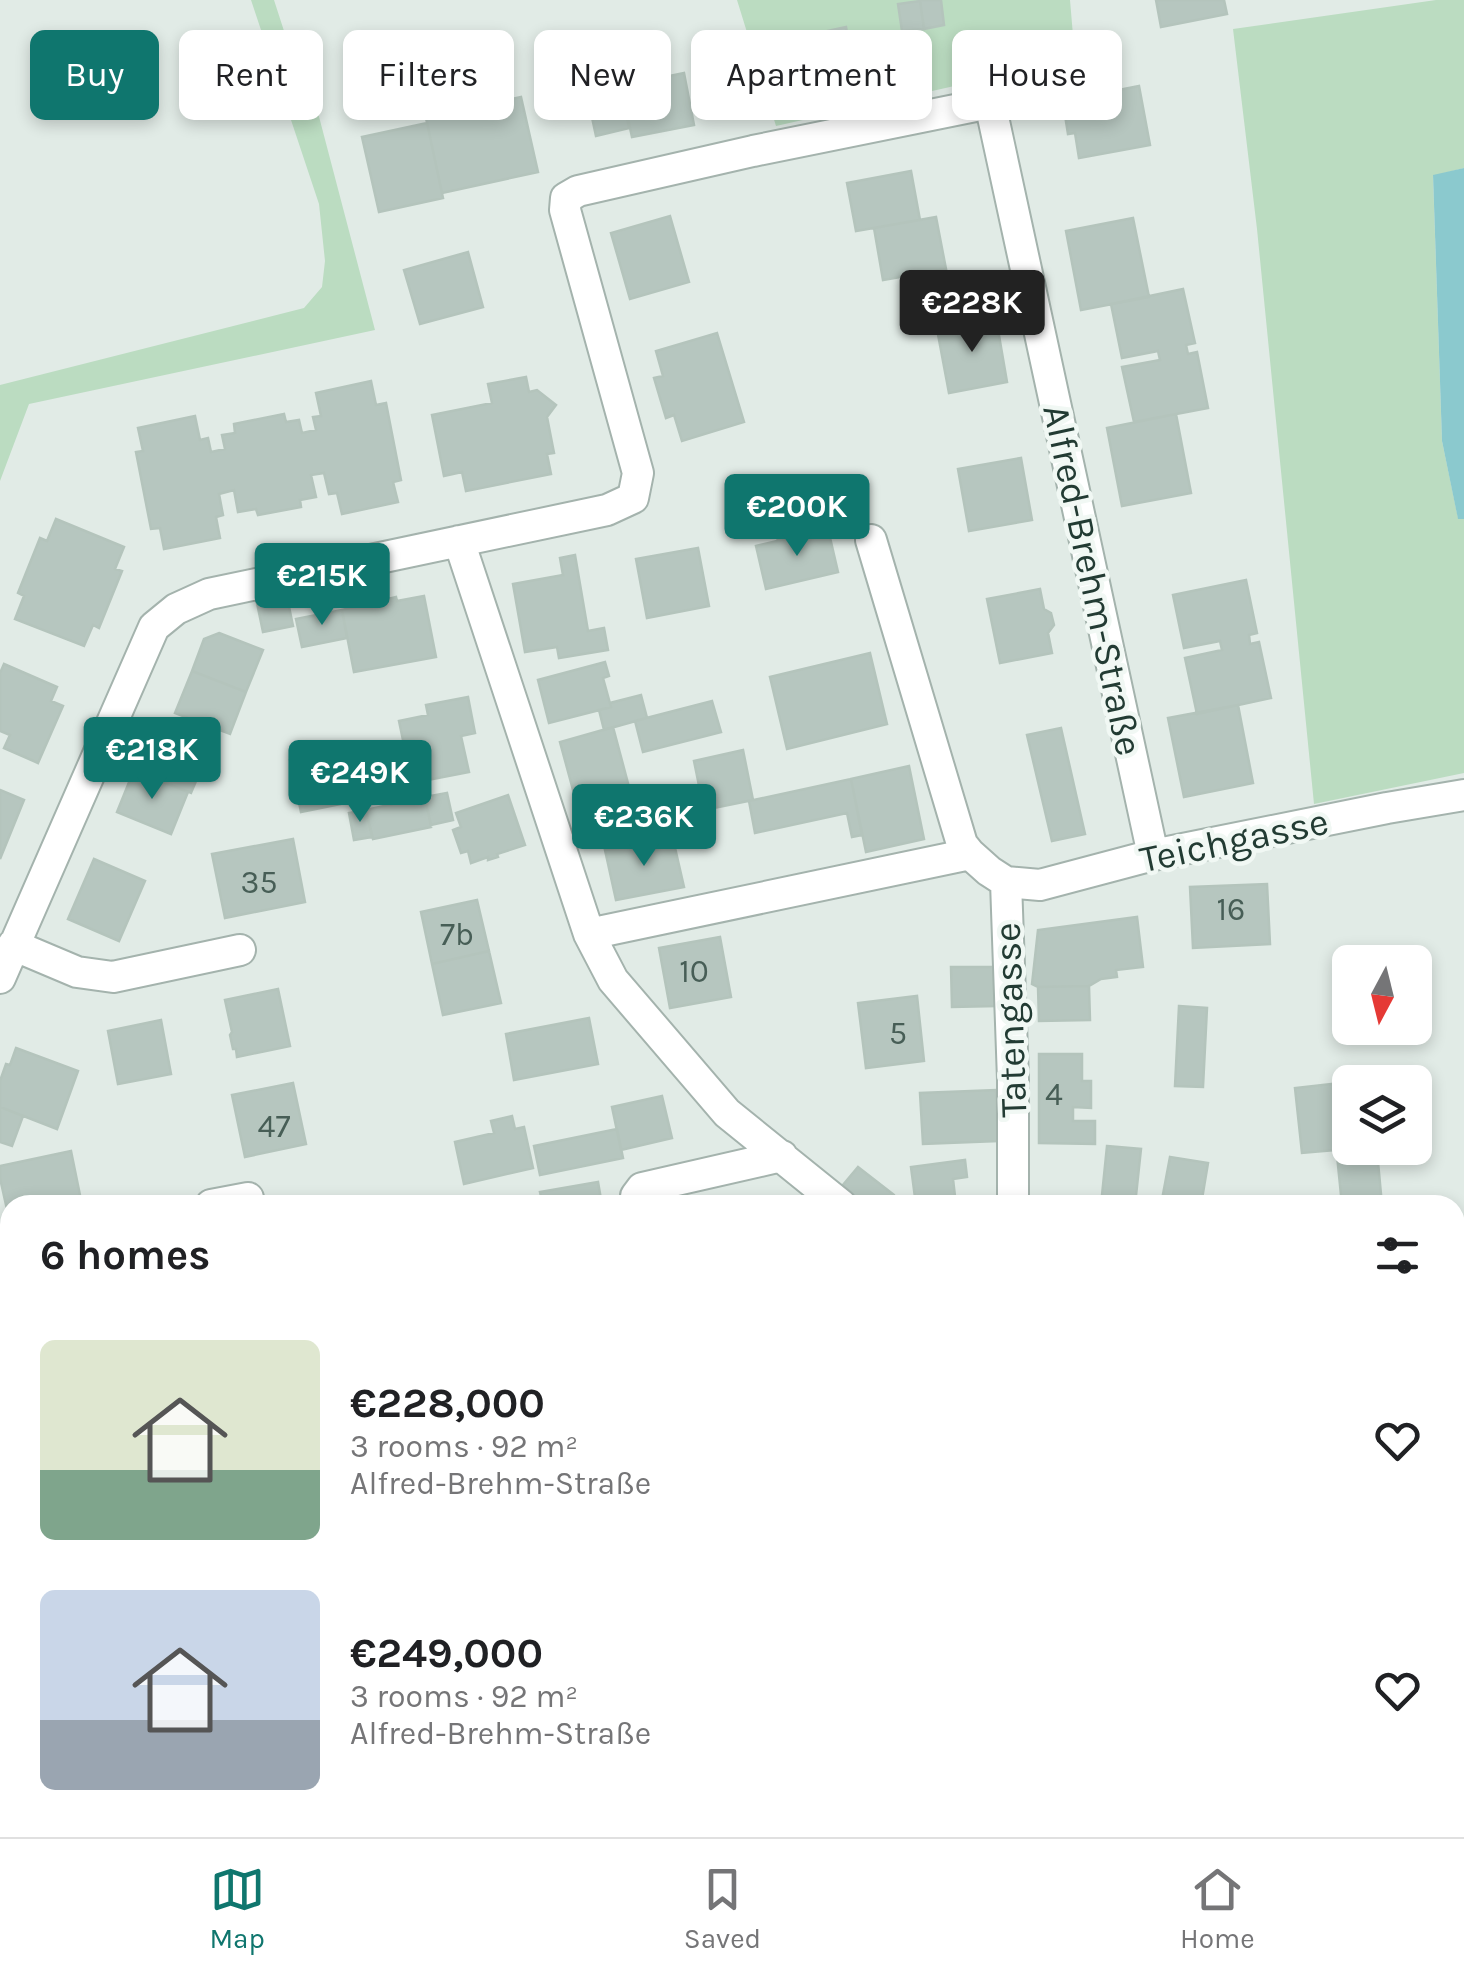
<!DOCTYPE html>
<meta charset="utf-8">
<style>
body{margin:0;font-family:Karla,sans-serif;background:#f2f2f2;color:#202124;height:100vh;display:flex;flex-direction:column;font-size:38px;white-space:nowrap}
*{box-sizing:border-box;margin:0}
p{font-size:32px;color:#757577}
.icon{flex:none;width:55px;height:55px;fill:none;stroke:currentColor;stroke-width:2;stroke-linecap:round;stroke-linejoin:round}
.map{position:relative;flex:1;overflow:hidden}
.sheet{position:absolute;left:0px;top:1195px;width:1465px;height:642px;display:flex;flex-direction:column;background:#fff;border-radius:30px 30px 0 0;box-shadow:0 5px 15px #0003}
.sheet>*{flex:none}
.top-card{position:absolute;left:30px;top:30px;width:1405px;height:90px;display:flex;gap:20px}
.needle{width:65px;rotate:187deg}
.fabs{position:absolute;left:1332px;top:945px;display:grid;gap:20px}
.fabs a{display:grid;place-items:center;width:100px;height:100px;border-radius:15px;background:#fff;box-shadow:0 5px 15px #0003;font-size:50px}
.price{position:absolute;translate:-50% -85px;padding:0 22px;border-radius:10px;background:#0f766e;color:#fff;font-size:32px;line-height:65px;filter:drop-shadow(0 2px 5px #0008)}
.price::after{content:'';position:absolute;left:50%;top:60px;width:30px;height:22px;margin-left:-15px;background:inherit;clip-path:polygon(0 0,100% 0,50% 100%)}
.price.on{background:#222;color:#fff}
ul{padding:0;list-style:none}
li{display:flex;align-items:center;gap:30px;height:250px;padding:0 40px}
li span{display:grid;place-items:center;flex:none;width:280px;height:200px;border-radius:15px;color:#555}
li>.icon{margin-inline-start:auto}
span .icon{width:120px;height:120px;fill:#fffc;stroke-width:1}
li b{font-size:42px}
h2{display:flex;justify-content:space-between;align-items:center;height:120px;padding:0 40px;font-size:42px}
.tag{padding:0 35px;border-radius:15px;background:#fff;box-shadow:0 5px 15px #0003;font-size:35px;line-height:90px}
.tag.on{background:#0f766e;color:#fff}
.menu{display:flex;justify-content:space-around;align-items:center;height:140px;border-top:2px solid #e0e0e0;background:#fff;font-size:28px;color:#757577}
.menu a{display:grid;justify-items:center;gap:5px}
.menu .on{color:#0f766e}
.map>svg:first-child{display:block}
</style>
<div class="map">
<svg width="1464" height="1837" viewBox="0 0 1464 1837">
<rect width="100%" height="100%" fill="#e1ebe6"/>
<!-- green -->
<path fill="#bbdcc1" d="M251,0H274L306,99L317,109L375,330L29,404L0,481V385L304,308L322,287L325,261L319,204Z
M737,0H1070L1075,59L776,126Z
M1436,0H1464V168L1433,176L1442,441L1458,518L1464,519V773L1314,804L1257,229L1233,29Z"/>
<!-- water -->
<path fill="#8bc9ce" d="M1464,168V519H1458L1442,441L1433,175Z"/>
<!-- building -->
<path fill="#b6c6bf" stroke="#b4c4bc" stroke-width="2.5" d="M920,0H941L944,25L924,29Z
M1156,0H1224L1227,14L1161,27Z
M920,1L924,29L902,31L898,4Z
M846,27L852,62L830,67L823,32Z
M684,73L694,125L632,137L621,86Z
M624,77L626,85L621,86L629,128L596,136L585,85Z
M1139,86L1150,145L1079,158L1075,133L1068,134L1065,115L1071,114L1068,100Z
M521,97L538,172L442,193L426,118Z
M427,123L443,198L379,212L362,137Z
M911,171L920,220L856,231L847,183Z
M670,216L689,282L630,299L611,233Z
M936,217L946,269L883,280L874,228Z
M1133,218L1149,297L1081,310L1066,231Z
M468,252L483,307L420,324L404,270Z
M1183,289L1195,343L1186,345L1188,354L1197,352L1208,408L1134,422L1122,367L1160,360L1158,351L1122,358L1111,304Z
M996,318L1007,382L949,393L937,329Z
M717,333L744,422L682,441L674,415L666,418L654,378L663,376L656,351Z
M526,377L529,392L537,390L556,405L547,417L554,453L547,454L551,474L466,491L462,472L444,476L432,415L492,403L488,384Z
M371,381L376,405L386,403L401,480L393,482L398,502L342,514L337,493L329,494L324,473L311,475L316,497L300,500L301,507L258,515L256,509L238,512L234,490L219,494L223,515L216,517L220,538L164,549L160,528L151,529L136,452L143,451L138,428L195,416L200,440L208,438L211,452L225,449L222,435L235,433L234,424L284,414L286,422L299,420L302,433L316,430L313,417L321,416L316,393Z
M1176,414L1191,493L1122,506L1107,428Z
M1021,458L1032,520L969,531L958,469Z
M802,513L808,534L778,541L773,521Z
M56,519L124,547L115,569L122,571L99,628L93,625L84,646L15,619L24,596L18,593L40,538L47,541Z
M828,529L838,572L766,589L756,546Z
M698,548L709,606L647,618L636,559Z
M575,555L588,631L604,628L608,650L559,658L557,647L525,652L513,584L563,575L560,558Z
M1246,580L1257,633L1249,635L1250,644L1259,642L1271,698L1197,714L1185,658L1222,650L1220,641L1184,648L1173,595Z
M1040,589L1044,609L1051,613L1054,625L1048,633L1052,653L1000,663L987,599Z
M424,596L436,657L354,672L342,610L396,597L397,601Z
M287,597L293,626L263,632L257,603Z
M342,610L347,638L302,647L296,619Z
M219,633L263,650L246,692L192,671L204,639Z
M870,653L887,724L787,749L770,677Z
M605,662L609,676L603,678L611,707L549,723L538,680Z
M4,664L57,687L51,701L63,706L38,763L4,748L10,735L0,731V673Z
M192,671L246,692L230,734L175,713Z
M641,695L647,718L604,730L599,710L611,707L610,703Z
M468,697L475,733L461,736L469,772L412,783L399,721L428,715L426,705Z
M712,701L721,732L643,752L635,721Z
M1238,705L1253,783L1184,797L1168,718Z
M613,727L629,787L576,801L560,742Z
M1061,728L1085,834L1052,841L1027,735Z
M149,732L207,755L191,793L134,770Z
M349,748L355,777L361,776L365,796L359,797L360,800L301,812L290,760Z
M743,750L753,800L704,810L694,761Z
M909,766L924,839L866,852L851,779Z
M134,770L188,792L171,834L117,812Z
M851,779L862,835L852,837L847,813L755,833L749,801Z
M0,790L24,800L0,859Z
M700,792L704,810L626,827L622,810Z
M447,793L453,820L431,825L425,797Z
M508,795L525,845L497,854L498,857L488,860V857L471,863L468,851L461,853L453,830L461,827L456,813Z
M425,797L431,827L373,839L366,810Z
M366,810L372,837L354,840L349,813Z
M293,839L305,902L225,918L212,854Z
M673,839L684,887L616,900L605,850Z
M94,859L145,881L119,941L68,919Z
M1267,884L1270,944L1193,948L1190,887Z
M477,900L489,951L432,964L421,912Z
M1137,917L1143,967L1116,970L1117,977L1101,979L1089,986L1038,987L1032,984L1038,930Z
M720,937L731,997L670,1008L659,948Z
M489,951L501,1003L443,1015L432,964Z
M951,967H996L997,1006L952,1007Z
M1089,986L1090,1020L1039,1021L1038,987Z
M278,989L290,1046L237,1057L236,1049H233L230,1035L232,1032L225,1000Z
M917,996L924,1061L866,1068L858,1003Z
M1179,1006L1207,1008L1203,1087L1175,1086Z
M589,1018L598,1064L514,1080L506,1034Z
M161,1020L171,1074L118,1084L108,1031Z
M16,1048L78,1071L57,1129L0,1107V1081L6,1064L10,1065Z
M1039,1054H1082V1081H1091V1108L1073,1107V1121H1095V1144L1039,1143Z
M1358,1081L1350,1082V1148H1359L1302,1153L1295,1088Z
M293,1083L306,1144L245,1157L232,1095Z
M996,1090L998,1141L923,1144L920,1093Z
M662,1096L672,1138L621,1150L612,1107Z
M0,1107L23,1116L12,1146L0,1142Z
M512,1116L515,1129L524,1127L533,1168L464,1184L455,1142L494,1133L491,1121Z
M617,1129L623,1158L540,1175L534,1146Z
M1107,1146L1141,1149L1135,1205H1101Z
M71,1151L82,1205H10V1213L8,1214L0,1178V1166Z
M1377,1151L1382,1205H1342L1337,1155Z
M1170,1157L1208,1163L1201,1205H1161Z
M965,1160L967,1177L953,1179L956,1205H916L911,1167Z
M858,1167L894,1195L896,1205H863L843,1185Z
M598,1182L602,1205H543L540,1192Z
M1461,1358L1464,1359V1437L1455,1435V1377H1457Z
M10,1414V1516L2,1480L9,1479L2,1449L3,1424Z
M1455,1530L1464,1532V1574L1455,1571Z
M10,1632V1697L0,1699V1634Z
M1464,1661V1721H1463L1455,1682V1663Z
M1464,1753V1816H1461L1455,1785V1755Z
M1464,1820V1837H1421V1828H1455V1821Z
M399,1828H451L453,1837H402Z
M399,1828L402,1837H360Z
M495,1828H525L527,1837H497Z
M547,1828H593L595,1837H549Z
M1397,1828H1421V1837H1398Z"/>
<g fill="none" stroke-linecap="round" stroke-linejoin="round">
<!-- minor casing -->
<g stroke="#a4b3ad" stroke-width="34">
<path id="minor" d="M871,540L962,844L970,854
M459,541L589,934L613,980L727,1113L841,1205
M1006,882L1040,885L1153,855L1387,808L1464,795
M589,934L970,854L989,871L1006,882L1013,1080V1205
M13,945L77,972L113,977L240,950
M0,978L154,627L176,609L209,594L607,510L633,498L638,473L565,210L566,198L578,191L753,151L990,103L1153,855
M211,1205L248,1198
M638,1205L636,1196L642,1188L782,1156
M0,1247L10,1246
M1455,1493L1464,1497
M0,1605L10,1604
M168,1828L172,1837
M957,1828L958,1837
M791,1837L836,1828"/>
</g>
<!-- minor -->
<use href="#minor" stroke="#fff" stroke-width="30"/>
</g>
<g text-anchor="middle" stroke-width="9" stroke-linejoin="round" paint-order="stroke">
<!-- number labels -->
<g font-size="32" fill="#475e56">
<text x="259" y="893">35</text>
<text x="1231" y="920">16</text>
<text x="457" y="945">7b</text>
<text x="694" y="982">10</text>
<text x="898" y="1044">5</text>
<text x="1054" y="1105">4</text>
<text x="274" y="1137">47</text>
</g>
<!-- street labels -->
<g font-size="38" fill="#223b33" stroke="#f1f8f4">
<text transform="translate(1093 580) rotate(78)" y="13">Alfred-Brehm-Straße</text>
<text transform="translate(1234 840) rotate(-12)" y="13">Teichgasse</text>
<text transform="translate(1010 1020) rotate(-92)" y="13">Tatengasse</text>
</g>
</g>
</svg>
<div class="fabs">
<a><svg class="needle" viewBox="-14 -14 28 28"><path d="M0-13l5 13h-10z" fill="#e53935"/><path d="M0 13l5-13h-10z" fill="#757577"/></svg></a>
<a><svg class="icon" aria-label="layers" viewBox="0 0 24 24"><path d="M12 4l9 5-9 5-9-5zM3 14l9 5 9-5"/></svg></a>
</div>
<b class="price on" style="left:972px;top:355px">€228K</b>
<b class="price" style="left:797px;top:559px">€200K</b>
<b class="price" style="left:322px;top:628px">€215K</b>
<b class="price" style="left:152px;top:802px">€218K</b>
<b class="price" style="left:360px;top:825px">€249K</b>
<b class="price" style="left:644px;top:869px">€236K</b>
<div class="top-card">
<a class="tag on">Buy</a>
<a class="tag">Rent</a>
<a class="tag">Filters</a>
<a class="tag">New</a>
<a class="tag">Apartment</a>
<a class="tag">House</a>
</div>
<section class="sheet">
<h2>6 homes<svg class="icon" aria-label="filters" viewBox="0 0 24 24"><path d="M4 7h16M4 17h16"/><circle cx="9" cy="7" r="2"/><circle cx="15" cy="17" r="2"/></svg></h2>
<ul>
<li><span style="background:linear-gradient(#dfe7d0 65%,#7fa58c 0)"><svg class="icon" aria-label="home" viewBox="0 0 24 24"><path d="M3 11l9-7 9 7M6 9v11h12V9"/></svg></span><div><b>€228,000</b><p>3 rooms · 92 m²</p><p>Alfred-Brehm-Straße</p></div><svg class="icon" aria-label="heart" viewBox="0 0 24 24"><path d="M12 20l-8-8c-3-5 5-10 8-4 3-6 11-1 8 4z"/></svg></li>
<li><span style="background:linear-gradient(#c9d6e8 65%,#9aa5b1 0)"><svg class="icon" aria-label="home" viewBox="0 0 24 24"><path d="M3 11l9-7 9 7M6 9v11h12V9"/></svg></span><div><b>€249,000</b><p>3 rooms · 92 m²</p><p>Alfred-Brehm-Straße</p></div><svg class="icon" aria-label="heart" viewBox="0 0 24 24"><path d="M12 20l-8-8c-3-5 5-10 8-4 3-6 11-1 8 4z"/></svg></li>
</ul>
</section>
</div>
<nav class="menu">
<a class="on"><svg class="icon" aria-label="map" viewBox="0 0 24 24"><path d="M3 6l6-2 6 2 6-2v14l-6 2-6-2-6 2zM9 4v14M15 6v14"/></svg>Map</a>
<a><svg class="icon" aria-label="saved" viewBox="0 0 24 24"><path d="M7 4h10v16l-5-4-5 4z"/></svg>Saved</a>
<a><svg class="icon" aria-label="home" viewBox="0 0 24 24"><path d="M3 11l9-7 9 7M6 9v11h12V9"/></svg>Home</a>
</nav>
